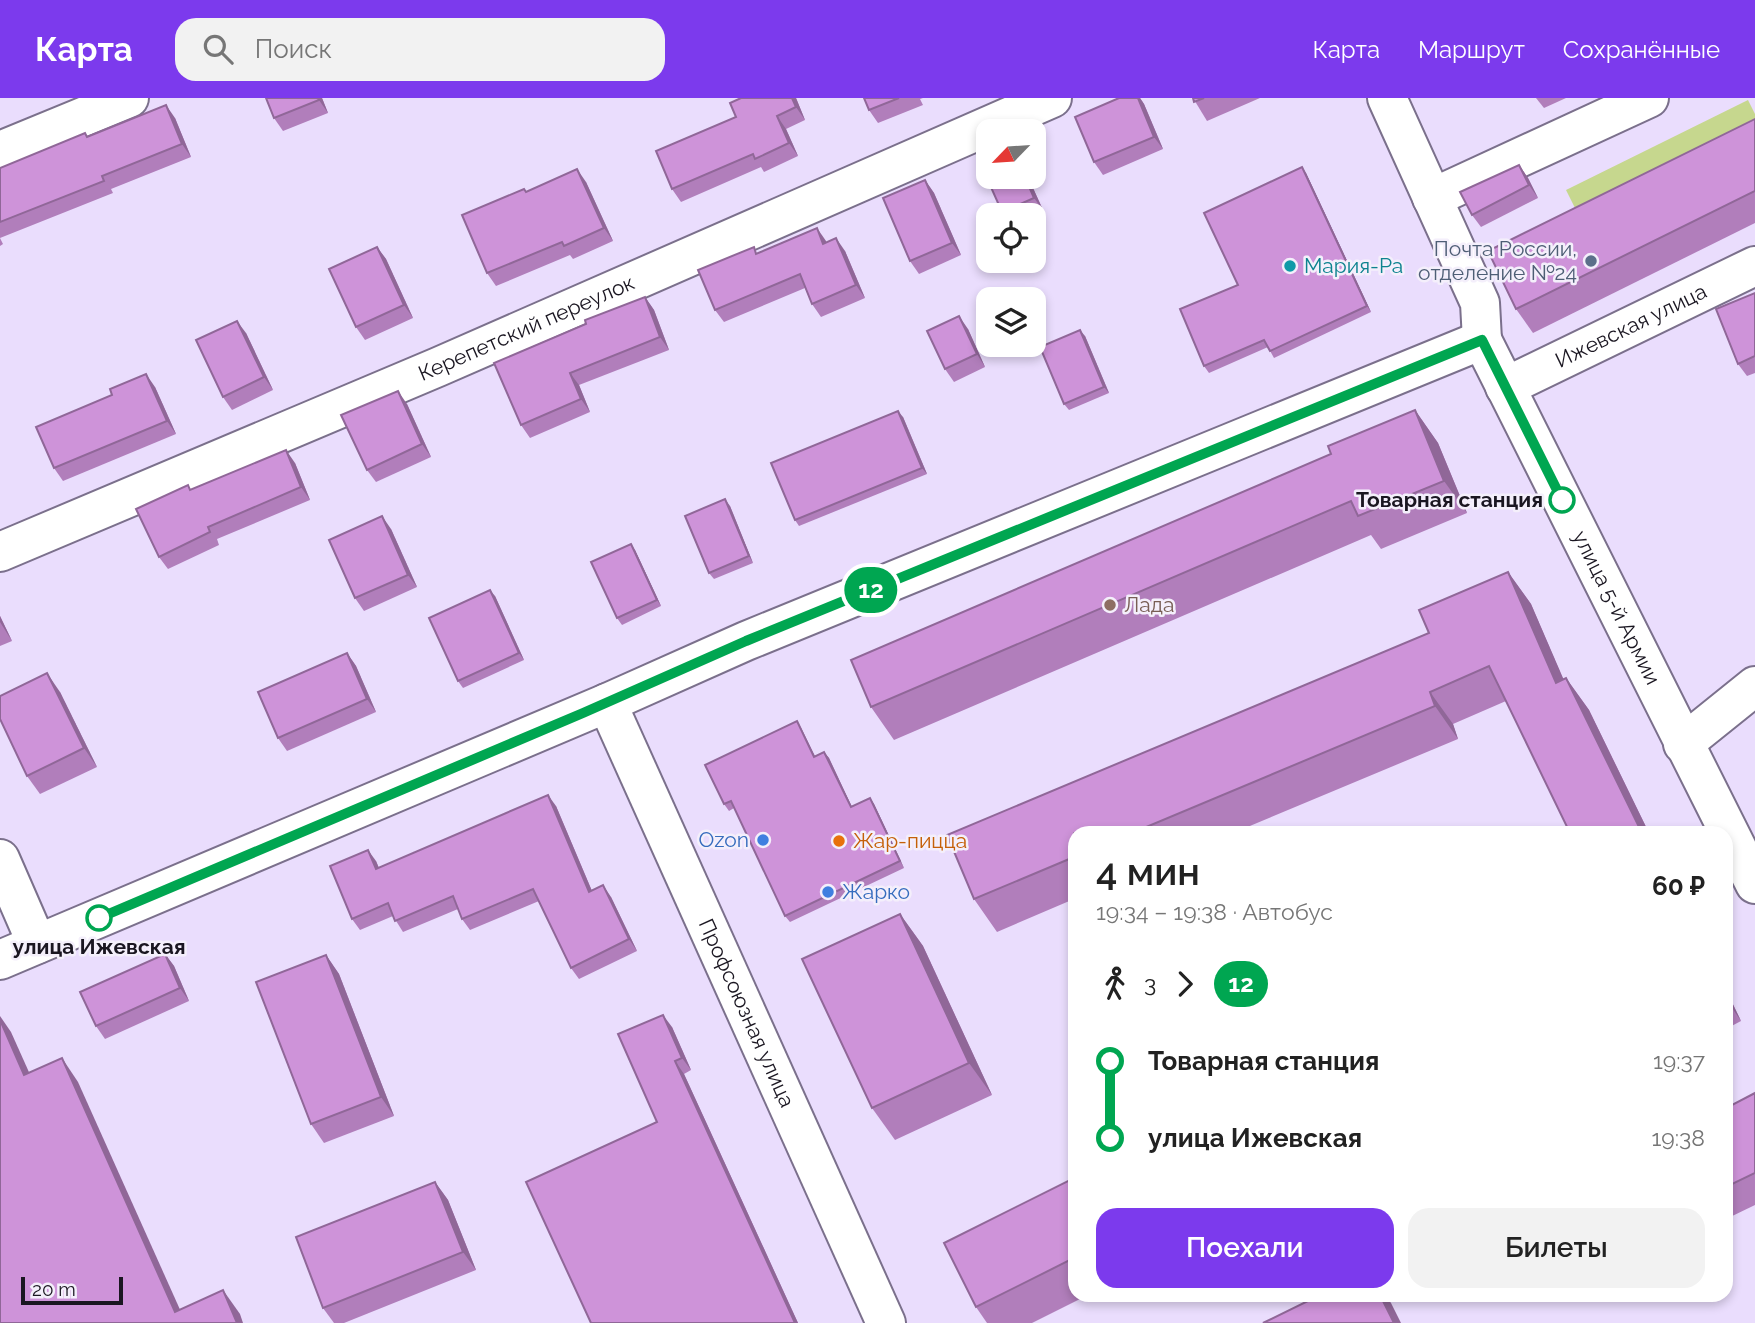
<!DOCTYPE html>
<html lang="ru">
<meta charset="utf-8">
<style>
body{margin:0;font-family:Raleway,sans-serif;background:#f2f2f2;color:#222;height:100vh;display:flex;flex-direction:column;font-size:26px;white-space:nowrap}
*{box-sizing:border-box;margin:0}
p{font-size:23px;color:#767676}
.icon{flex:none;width:38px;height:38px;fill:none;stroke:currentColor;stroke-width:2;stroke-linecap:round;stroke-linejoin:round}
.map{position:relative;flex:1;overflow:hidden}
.details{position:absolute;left:1068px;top:728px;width:665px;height:476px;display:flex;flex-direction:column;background:#fff;border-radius:21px;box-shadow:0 4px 10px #0003}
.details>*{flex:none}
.badge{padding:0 14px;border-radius:23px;font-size:24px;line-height:46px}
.needle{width:46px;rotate:245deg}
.tools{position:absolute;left:976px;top:21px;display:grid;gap:14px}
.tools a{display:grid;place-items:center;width:70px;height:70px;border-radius:14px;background:#fff;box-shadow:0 4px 10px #0003;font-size:35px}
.scale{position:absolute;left:21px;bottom:18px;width:102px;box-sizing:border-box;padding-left:7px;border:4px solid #1a1621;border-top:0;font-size:19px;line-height:24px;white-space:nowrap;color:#1a1621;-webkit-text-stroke:5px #f4effb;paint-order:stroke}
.map>.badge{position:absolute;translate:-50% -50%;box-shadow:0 0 0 4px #fff}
.legs{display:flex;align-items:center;gap:10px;height:77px;padding:0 28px;font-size:23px}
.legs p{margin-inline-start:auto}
.summary{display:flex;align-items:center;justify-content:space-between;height:119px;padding:0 28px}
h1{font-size:38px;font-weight:600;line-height:52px}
.cta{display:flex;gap:14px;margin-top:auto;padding:14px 28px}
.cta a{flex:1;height:80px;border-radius:21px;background:#7c3aed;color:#fff;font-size:28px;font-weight:600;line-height:80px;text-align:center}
.cta a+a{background:#f2f2f2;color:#222}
ul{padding:0 28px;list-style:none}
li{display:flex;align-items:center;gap:24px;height:77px;font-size:26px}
li i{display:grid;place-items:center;width:10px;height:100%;margin:0 9px;background:currentColor}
li i::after{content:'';width:18px;height:18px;margin:-9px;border:5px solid;border-radius:50%;background:#fff}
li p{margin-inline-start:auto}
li:first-child i{background:linear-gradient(#0000 50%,currentColor 0)}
li:last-child i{background:linear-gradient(currentColor 50%,#0000 0)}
header{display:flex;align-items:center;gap:42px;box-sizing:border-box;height:98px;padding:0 35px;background:#7c3aed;color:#fff}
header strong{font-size:33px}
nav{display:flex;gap:38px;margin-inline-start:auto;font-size:24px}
.search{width:490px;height:63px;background:#f2f2f2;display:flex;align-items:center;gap:18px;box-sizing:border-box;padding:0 24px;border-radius:21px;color:#767676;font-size:26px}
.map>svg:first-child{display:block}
</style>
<header>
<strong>Карта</strong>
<div class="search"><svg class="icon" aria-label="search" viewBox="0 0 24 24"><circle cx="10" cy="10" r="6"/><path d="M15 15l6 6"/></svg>Поиск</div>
<nav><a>Карта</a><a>Маршрут</a><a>Сохранённые</a></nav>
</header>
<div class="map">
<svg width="1755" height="1225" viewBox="0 0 1755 1225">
<rect width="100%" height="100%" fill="#eaddfd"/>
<path fill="#c6d78e" d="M1748,2L1755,16V53L1588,136L1566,92Z"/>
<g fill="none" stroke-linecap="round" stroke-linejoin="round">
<g stroke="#7b708c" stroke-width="42">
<g id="minor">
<path d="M1387,0L1480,205L1482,242"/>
<path d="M0,53L129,0"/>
<path d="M1432,100L1649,0"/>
<path id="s1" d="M1505,289L1755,168"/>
<path id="s2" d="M0,454L438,269L1052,0"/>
<path d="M1683,646L1755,588"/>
<path d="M0,761L37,846"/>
</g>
</g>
<g stroke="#7b708c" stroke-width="42">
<g id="major">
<path id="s3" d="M607,605L886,1225"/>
<path id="s4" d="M0,862L607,605L746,543L1482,242L1755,786"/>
</g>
</g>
<use href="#minor" stroke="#fff" stroke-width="38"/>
<use href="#major" stroke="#fff" stroke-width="38"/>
</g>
<g fill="#b17ebb">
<path d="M266,0H322L328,15L283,33L274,20Z"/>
<path d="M796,0L805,22L786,31L798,58L764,74L761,69L681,104L672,91Z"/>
<path d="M864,0H923L920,1L923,7L878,25L869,12Z"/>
<path d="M1119,0H1140L1144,6L1163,51L1103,77L1094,64Z"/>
<path d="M1193,0H1260L1207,23Z"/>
<path d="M1536,0H1566L1544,10Z"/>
<path d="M175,20L191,59L111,91L113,95L0,140L3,146L0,148V70L88,39Z"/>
<path d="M1755,21V125L1533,235L1516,211Z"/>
<path d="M1519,67L1528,80L1538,100L1481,129L1472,117Z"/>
<path d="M1306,75L1371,214L1274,260L1268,249L1209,275L1204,268L1238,187Z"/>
<path d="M989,79H1028L1043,112L1032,117H1004L1002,114Z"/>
<path d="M925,82L934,95L961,157L919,176L910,163Z"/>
<path d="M586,84L613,143L573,161L570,157L496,188L487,175L524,91L526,94Z"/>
<path d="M826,143V145L845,153L865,200L821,219L812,206L805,190L724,224L715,212L758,155Z"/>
<path d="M377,149L386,161L413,220L365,242L356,229Z"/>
<path d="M1755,195V275L1747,278L1738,266Z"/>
<path d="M645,199L654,212L669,252L579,287L590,314L530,340L521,327L586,226Z"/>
<path d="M968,231L985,269L954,284L945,271Z"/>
<path d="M246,235L273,292L232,312L223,299Z"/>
<path d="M1085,238L1109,295L1069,312L1064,306Z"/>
<path d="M155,289L176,336L63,383L54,370Z"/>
<path d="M407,306L431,359L376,384L367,372Z"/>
<path d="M1415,312L1438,345L1467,415L1381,451L1371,437L894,642L871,609L1331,356Z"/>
<path d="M903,319L927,376L799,428L795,422Z"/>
<path d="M295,365L310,402L217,441L219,447L168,471L159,459L188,387L191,392Z"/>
<path d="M730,408L753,465L714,481L709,475Z"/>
<path d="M391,431L417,489L364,513L355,500Z"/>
<path d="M635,452L661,508L622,527L617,520Z"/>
<path d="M1508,474L1531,506L1563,581L1566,580L1589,612L1649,735H1570L1506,603L1453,626L1458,641L1233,735H1074V801L997,834L974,801L947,737L1429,535L1419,512Z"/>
<path d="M495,498L524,562L463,590L458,583Z"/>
<path d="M0,518L12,543L0,548Z"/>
<path d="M347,555L356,568L376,614L287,653L278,640Z"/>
<path d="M60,594L97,669L40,696L27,678Z"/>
<path d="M797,623L801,630L815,658L824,654L829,660L852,709L870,700L874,706L904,770L790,824L785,818L734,710L729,713L724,706Z"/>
<path d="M556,708L592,793L611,799L637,853L579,881L571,870L539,803L470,832L462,821L458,811L403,834L393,818L360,832L352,821L376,763L379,770Z"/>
<path d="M900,816L923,848L992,997L895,1042L872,1010Z"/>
<path d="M165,856L174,868L189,903L105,941L96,928Z"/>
<path d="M326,857L339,876L394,1018L324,1045L311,1026Z"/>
<path d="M1726,892L1741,923L1726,931Z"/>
<path d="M672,929L691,972L684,976L798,1225H591L657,1024Z"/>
<path d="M1755,995V1107L1726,1121V1010Z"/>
<path d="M1074,1080V1197H1088L1032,1225H987L976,1209Z"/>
<path d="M435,1084L448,1102L476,1172L344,1225H334L323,1210Z"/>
<path d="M1561,1197H1571L1564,1201Z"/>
</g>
<g fill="#906798">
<path d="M318,0H322L328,15L319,2Z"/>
<path d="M792,0H796L805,22L796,9Z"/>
<path d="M1138,0H1140L1144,6L1163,51L1154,39Z"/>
<path d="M166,7L175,20L191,59L182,46Z"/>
<path d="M777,18L786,31L798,58L789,45Z"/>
<path d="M1519,67L1528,80L1538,100L1529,87Z"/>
<path d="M1302,69L1306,75L1371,214L1367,208Z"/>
<path d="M577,71L586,84L613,143L604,130Z"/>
<path d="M1025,79H1028L1043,112L1034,100Z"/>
<path d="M925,82L934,95L961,157L952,145Z"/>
<path d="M817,130L826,143L832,159L823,146Z"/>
<path d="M836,140L845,153L865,200L856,187Z"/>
<path d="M377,149L386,161L413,220L404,207Z"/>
<path d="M645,199L654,212L669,252L660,239Z"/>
<path d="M959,218L968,231L985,269L977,256Z"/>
<path d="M237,223L246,235L273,292L264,279Z"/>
<path d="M1080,232L1085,238L1109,295L1104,289Z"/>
<path d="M570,275L579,287L590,314L581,301Z"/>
<path d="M146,276L155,289L176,336L167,323Z"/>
<path d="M398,293L407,306L431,359L422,346Z"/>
<path d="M1415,312L1438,345L1467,415L1444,383Z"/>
<path d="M898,313L903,319L927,376L922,370Z"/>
<path d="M286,352L295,365L310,402L301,389Z"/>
<path d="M725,401L730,408L753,465L749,458Z"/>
<path d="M382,418L391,431L417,489L408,477Z"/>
<path d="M631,446L635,452L661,508L657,502Z"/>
<path d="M1508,474L1531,506L1579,617L1556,585Z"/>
<path d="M490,492L495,498L524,562L519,555Z"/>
<path d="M0,518L12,543L0,524Z"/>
<path d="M347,555L356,568L376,614L367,601Z"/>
<path d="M47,575L60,594L97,669L84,650Z"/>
<path d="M1566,580L1589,612L1649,735H1642Z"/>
<path d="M1430,594L1453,626L1458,641L1435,608Z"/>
<path d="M797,623L801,630L818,665L814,659Z"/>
<path d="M824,654L829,660L855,716L851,709Z"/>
<path d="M548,697L556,708L597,805L589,794Z"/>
<path d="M870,700L874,706L904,770L900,763Z"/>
<path d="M368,752L376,763L384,783L376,771Z"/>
<path d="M603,787L611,799L637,853L629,841Z"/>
<path d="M900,816L923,848L992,997L969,965Z"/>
<path d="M165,856L174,868L189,903L180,890Z"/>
<path d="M326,857L339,876L394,1018L381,999Z"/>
<path d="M1726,892L1741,923L1726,901Z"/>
<path d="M663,917L672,929L691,972L682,960Z"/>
<path d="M0,918L11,934L41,1001L24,977L0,922Z"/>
<path d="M62,960L78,984L186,1225L175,1214Z"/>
<path d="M675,963L684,976L798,1225H795Z"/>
<path d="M435,1084L448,1102L476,1172L463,1154Z"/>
<path d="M223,1192L240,1216L243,1225H237Z"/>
<path d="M1380,1197H1385L1391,1205L1401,1225H1394Z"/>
</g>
<g fill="#ce93d9" stroke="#906798" stroke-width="2">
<path d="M266,0H318L319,2L274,20Z"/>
<path d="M741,0H792L796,9L777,18L789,45L755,61L753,56L672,91L656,53L736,19L730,5Z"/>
<path d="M864,0H899L869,12Z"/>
<path d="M1119,0H1138L1154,39L1094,64L1075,19Z"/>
<path d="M1193,0H1204L1194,4Z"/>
<path d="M166,7L182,46L102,78L104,83L0,124V70L85,35L87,39Z"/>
<path d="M1755,21V93L1516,211L1488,153Z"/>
<path d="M989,55V79H1025L1034,100L1002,114L978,60Z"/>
<path d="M1519,67L1529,87L1472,117L1460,94Z"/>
<path d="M1302,69L1367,208L1270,253L1264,242L1204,268L1180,211L1238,187L1204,115Z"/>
<path d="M577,71L604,130L564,148L562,144L487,175L462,117L524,91L526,94Z"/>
<path d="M925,82L952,145L910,163L883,100Z"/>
<path d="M817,130L823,146L836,140L856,187L812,206L800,176L715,212L698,172L754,149L756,156Z"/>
<path d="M377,149L404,207L356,229L329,171Z"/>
<path d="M1755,195V258L1738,266L1716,211Z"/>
<path d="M645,199L660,239L570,275L581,301L521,327L494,265L586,226L585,222Z"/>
<path d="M959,218L977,256L945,271L927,233Z"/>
<path d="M237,223L264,279L223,299L196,242Z"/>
<path d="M1080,232L1104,289L1064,306L1040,249Z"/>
<path d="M146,276L167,323L54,370L36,329L112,297L110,291Z"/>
<path d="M398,293L422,346L367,372L341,317Z"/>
<path d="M1415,312L1444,383L1358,418L1351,403L871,609L851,562L1331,356L1328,348Z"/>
<path d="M898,313L922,370L795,422L771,365Z"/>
<path d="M286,352L301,389L208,429L210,434L159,459L136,411L188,387L190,392Z"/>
<path d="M725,401L749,458L709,475L685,418Z"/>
<path d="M382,418L408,477L355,500L329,442Z"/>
<path d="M631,446L657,502L617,520L591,464Z"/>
<path d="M1508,474L1556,585L1566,580L1642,735H1570L1489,568L1430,594L1435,608L1132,735H1074V759L974,801L947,737L1429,535L1419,512Z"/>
<path d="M490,492L519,555L458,583L429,520Z"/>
<path d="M347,555L367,601L278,640L258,594Z"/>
<path d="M47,575L84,650L27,678L0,621V598Z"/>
<path d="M797,623L814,659L824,654L851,709L870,700L900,763L785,818L731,703L724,706L705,667Z"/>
<path d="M548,697L589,794L603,787L629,841L571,870L533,791L462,821L453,798L395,823L388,805L352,821L330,768L368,752L376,771Z"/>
<path d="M900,816L969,965L872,1010L802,861Z"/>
<path d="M165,856L180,890L96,928L80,894Z"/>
<path d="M326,857L381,999L311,1026L256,884Z"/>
<path d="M663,917L682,960L675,963L795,1225H591L526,1084L657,1024L618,936Z"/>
<path d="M0,922L24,977L62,960L175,1214L223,1192L237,1225H0Z"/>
<path d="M1755,995V1075L1726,1089V1010Z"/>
<path d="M1074,1080V1160L976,1209L944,1145Z"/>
<path d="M435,1084L463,1154L323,1210L296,1139Z"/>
<path d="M1320,1197H1380L1394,1225H1263Z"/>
</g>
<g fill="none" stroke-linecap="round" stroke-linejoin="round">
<g stroke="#fff" stroke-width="16">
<path id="line-1" d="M99,820L583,615L746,543L1482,242L1562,402"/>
</g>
<use href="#line-1" stroke="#00a651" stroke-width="10"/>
</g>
<circle fill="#5c6f8a" stroke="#f4effb" stroke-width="2.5" cx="1591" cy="163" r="7"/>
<circle fill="#0f9aa8" stroke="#f4effb" stroke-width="2.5" cx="1290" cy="168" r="7"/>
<g fill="#fff" stroke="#00a651" stroke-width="3.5">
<circle cx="1562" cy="402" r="12"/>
<circle cx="99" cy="820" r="12"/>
</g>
<circle fill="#8d6e63" stroke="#f4effb" stroke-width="2.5" cx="1110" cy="507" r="7"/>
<g fill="#3f7fe0" stroke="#f4effb" stroke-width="2.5">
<circle cx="763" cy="742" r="7"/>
<circle cx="828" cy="794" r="7"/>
</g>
<circle fill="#e8710a" stroke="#f4effb" stroke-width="2.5" cx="839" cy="743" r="7"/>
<g text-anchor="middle" stroke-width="5" stroke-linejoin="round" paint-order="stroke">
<g font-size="21" fill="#4e5e75" stroke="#f4effb" text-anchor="end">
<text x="1577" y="158">Почта России,<tspan x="1577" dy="24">отделение №24</tspan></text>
</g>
<g font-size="21" fill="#0d838f" stroke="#f4effb" text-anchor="start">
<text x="1304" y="175">Мария-Ра</text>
</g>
<g font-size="21" fill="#1a1621" stroke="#f4effb">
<text dy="7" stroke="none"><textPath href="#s1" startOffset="140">Ижевская улица</textPath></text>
<text dy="7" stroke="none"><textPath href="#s2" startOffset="572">Керепетский переулок</textPath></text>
<text dy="7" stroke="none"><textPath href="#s4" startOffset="1906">улица 5-й Армии</textPath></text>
<text dy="7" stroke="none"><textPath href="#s3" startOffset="340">Профсоюзная улица</textPath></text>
</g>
<g font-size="21" font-weight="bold" fill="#1a1621" stroke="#f4effb" text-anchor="end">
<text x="1543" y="409">Товарная cтанция</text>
<text x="99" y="856" text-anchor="middle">улица Ижевская</text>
</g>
<g font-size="21" fill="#785e54" stroke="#f4effb" text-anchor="start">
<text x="1124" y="514">Лада</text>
</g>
<g font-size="21" fill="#366cbe" stroke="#f4effb" text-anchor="end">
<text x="749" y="749">Ozon</text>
<text x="842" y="801" text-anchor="start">Жарко</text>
</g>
<g font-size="21" fill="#c56008" stroke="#f4effb" text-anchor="start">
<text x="853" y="750">Жар-пицца</text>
</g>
</g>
</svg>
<div class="tools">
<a><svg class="needle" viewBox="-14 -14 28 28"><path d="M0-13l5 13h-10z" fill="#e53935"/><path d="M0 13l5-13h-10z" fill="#767676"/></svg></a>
<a><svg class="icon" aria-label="locate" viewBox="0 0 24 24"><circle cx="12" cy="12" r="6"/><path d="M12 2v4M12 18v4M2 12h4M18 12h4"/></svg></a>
<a><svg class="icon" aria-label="layers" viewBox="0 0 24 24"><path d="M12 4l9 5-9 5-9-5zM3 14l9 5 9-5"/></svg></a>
</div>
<div class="scale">20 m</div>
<b class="badge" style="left:871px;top:492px;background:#00a651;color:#fff">12</b>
<section class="details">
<div class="summary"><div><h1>4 мин</h1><p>19:34 – 19:38 · Автобус</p></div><b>60 ₽</b></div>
<div class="legs"><svg class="icon" aria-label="walk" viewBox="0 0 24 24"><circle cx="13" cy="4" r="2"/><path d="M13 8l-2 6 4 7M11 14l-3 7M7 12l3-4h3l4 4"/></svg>3<svg class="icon" aria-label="forward" viewBox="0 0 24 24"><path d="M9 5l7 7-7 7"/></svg><b class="badge" style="background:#00a651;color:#fff">12</b></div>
<ul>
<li><i style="color:#00a651"></i><b>Товарная cтанция</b><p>19:37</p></li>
<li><i style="color:#00a651"></i><b>улица Ижевская</b><p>19:38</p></li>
</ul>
<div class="cta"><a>Поехали</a><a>Билеты</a></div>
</section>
</div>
